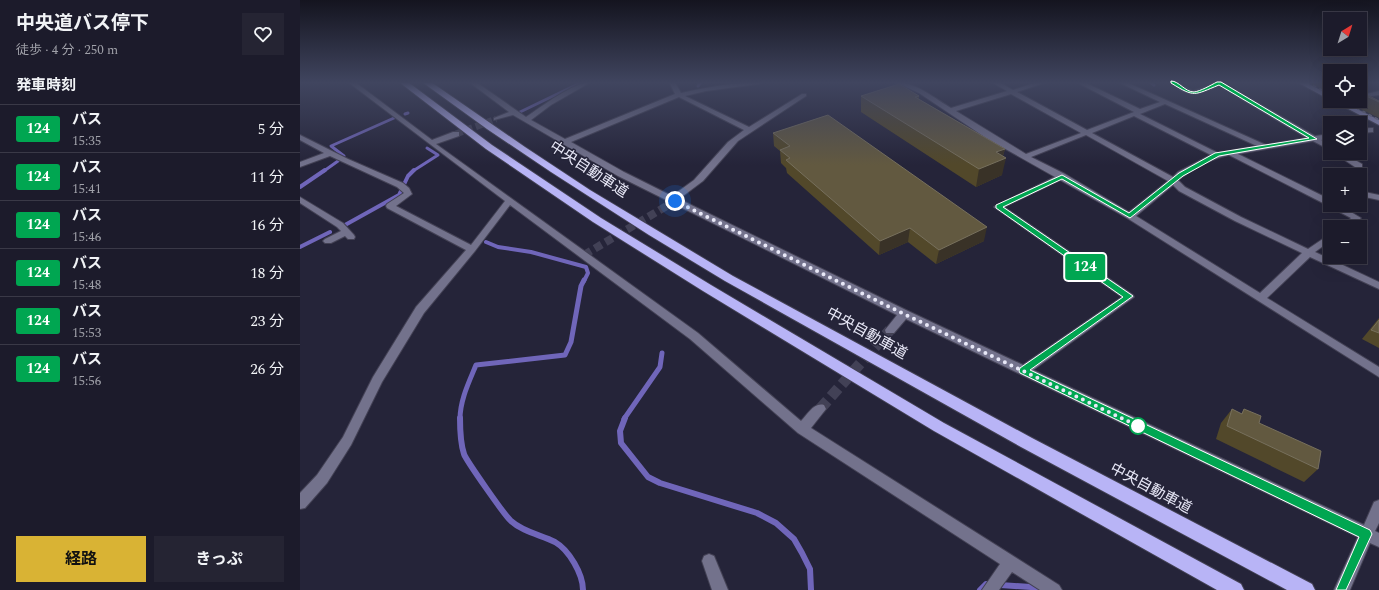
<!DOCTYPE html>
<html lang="ja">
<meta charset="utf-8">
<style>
body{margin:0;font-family:Spectral,"Noto Sans JP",serif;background:#252433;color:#f1f3f6;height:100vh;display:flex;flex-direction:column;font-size:15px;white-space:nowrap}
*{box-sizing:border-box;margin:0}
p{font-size:13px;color:#a0a1a9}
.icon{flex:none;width:22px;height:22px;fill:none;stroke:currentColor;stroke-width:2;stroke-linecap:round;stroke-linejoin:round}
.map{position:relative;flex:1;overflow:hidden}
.details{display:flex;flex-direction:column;background:#1c1b2b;width:300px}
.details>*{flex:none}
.badge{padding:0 8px;border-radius:3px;font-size:14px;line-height:26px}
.needle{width:26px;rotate:38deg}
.tools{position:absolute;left:1023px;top:12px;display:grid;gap:8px}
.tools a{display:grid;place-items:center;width:44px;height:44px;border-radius:0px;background:#1c1b2b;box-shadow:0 4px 16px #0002,0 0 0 1px #3a3947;font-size:20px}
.you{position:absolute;width:20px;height:20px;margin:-10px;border:3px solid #fff;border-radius:50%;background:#1a73e8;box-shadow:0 0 0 6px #1a73e833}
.map>.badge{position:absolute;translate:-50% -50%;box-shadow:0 0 0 2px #fff}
h2{padding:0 16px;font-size:15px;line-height:36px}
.round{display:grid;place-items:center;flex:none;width:42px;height:42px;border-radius:0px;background:#252433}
.head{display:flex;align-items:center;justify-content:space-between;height:68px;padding:0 16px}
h1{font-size:19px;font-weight:700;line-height:30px}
.primary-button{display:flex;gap:8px;margin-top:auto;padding:8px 16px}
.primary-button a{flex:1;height:46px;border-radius:0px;background:#d9b334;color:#111;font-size:16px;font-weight:700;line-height:46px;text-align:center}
.primary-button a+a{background:#252433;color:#f1f3f6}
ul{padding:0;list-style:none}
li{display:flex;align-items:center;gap:12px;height:48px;padding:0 16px;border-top:1px solid #3a3947}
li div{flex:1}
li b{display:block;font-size:15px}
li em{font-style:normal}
li .badge{min-width:44px;font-weight:700;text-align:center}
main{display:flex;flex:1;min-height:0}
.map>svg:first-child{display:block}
</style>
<main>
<section class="details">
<div class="head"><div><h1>中央道バス停下</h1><p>徒歩 · 4 分 · 250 m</p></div><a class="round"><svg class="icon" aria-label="heart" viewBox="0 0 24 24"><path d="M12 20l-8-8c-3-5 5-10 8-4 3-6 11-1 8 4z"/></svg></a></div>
<h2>発車時刻</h2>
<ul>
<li><span class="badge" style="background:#00a651;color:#fff">124</span><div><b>バス</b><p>15:35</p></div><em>5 分</em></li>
<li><span class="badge" style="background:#00a651;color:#fff">124</span><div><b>バス</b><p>15:41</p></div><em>11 分</em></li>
<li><span class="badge" style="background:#00a651;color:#fff">124</span><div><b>バス</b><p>15:46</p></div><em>16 分</em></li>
<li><span class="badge" style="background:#00a651;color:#fff">124</span><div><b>バス</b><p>15:48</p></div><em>18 分</em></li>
<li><span class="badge" style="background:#00a651;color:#fff">124</span><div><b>バス</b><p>15:53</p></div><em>23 分</em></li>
<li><span class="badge" style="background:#00a651;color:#fff">124</span><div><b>バス</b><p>15:56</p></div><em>26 分</em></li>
</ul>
<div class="primary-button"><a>経路</a><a>きっぷ</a></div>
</section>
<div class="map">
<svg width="1079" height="590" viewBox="0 0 1079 590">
<rect width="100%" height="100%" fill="#252439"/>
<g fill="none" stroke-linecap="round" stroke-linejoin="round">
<g stroke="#7066ba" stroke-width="3">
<path d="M850,82L854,85"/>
<path d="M398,86L401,82"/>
<path d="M220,112L282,82"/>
<path d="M105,114L108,113"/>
<path d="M44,156L31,146L94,118"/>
<path d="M24,171L38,161"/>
<path d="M113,171L138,155L127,148"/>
</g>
<g stroke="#7066ba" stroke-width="4">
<path d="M0,187L25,170"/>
<path d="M45,225L99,195L108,176L114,170"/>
<path d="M186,242L198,247L231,252L286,267L288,273L284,281"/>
<path d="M0,247L30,232"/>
</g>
<g stroke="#7066ba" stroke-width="5">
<path d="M160,419C160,400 169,382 176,365L265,355L271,342L281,286L284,280"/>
<path d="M324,419L360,367L362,353"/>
</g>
<g stroke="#7066ba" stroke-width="6">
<path d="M160,418C160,429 160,442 164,454C166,460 205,516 211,521C223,532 241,535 255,542C269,550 283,574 283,590"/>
<path d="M325,418L320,431L321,443L348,477L360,483L457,513L476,523L494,539L502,553L510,569L511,590"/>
<path d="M680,590L686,584L731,587L735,590"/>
</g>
<path stroke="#424156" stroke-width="7" stroke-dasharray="7 3.5" stroke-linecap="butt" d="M156,134L196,119"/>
<path stroke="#424156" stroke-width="8" stroke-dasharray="8 4.5" stroke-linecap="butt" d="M284,255L375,201"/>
<path stroke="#424156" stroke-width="11" stroke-dasharray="11 5.5" stroke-linecap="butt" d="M520,409L590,330"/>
<g stroke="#434154" stroke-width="2">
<g id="minor">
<path d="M48,82H55L132,140L153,132H159V136L136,144L398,333L501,421C508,414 514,402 524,405L526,409L511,428L759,585L762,590H740L712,572L699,590H682L700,564L498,433L390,339L210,205L175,251L124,313L82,382L51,445L27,483L5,508L0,509V493L17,475L43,437L73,377L116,307L166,250L87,208L86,206L87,204L104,193L97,187L30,156L0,167V162L24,153L0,140V135L48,159L103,183L109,188L112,194L96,206L171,245L205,201Z"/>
<path d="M169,82H176L226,117C241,107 274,82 291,82L251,105L231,120L265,139L375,94L369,82H375L381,93C408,87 435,82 462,82L459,84L406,91L385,96L449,127L502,94H506V96L438,141L403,181L379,199L608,311L723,365L822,297L694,207L755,177L686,138L619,93L595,82C616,82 634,98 651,108L707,91L691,82H699L713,90L737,82H747L717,92L787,130L834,112L776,82H784L840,109L860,102L818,82H826L966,145L1007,138L919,86C898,94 888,100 870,82H877L893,91L917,82H928L925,84L1015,136L1030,134V138L1021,140L1030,145V150L1013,141L938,154L1027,198H1030V203H1023L929,155C912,158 892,169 878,180L885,187L941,217L1008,249L1030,234V241L1015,252L1079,282V289L1010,257L967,298L1079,367V377L827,218L760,180L704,207L833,295L834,297L733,370L1064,525L1074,502L1079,500V523L1075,531L1079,533V547L1070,543L1050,590H1034L1058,537L606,319L594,333H586L585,330L597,315L318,176L213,115L194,120V118L209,112ZM711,94L781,133L726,154L656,111ZM379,97L444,130L428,142L394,180L372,196L324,172L271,142ZM865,104L957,146L918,153L840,114ZM834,116L911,155L878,172L873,177L792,133ZM786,135L868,181L829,212L765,174L731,157ZM873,185L879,191L935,221L1002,253L960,293L836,216Z"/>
<path d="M1079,91V95L1065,97L1062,95Z"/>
<path d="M1070,128H1073V132L1060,133V129Z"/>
<path d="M1034,153H1043L1062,164V177L1055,175V167Z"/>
<path d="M1060,191L1079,195V200L1060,196Z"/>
<path d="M0,197L43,223L54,235L55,237L54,239H48L45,236L31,243H25L23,241L25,239L41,231L37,227L0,203Z"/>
<path d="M1030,203V205H1039L1061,218L1051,227H1041L1051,218L1030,207L1029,205Z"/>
<path d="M409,554L414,556L428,590H412L402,561L404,556Z"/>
</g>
</g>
<g stroke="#434154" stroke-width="2">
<g id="major">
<path d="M997,82H1005L1030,95V100Z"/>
<path d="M1033,101H1041L1079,120V125Z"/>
</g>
</g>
<g stroke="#434154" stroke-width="2">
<g id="highway">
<path d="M99,82H108L192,145L301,218L411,285L644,423L941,584L944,590H917L634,431L403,291L293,222L186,149Z"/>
<path d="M122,82H131L225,147L290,190L433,276L732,438L1012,584L1015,590H987L721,447L425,281L349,235L251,172L187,129Z"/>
</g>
</g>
<use href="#minor" fill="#73728c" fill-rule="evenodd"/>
<use href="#major" fill="#9c9acc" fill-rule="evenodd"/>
<use href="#highway" fill="#b8b4f6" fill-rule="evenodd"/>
<g stroke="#838294" stroke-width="2" stroke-dasharray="3.5 3.5" stroke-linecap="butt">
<path d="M1007,82L1030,94"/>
<path d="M1044,101L1079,120"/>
</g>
</g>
<g fill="#52482a">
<path d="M1008,82H1030V93Z"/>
<path d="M1060,91L1079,101V118L1044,101H1060Z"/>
<path d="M561,96H619V99L705,149L703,156L702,175L676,187L561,112Z"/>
<path d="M473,133L684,241L636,264L608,242L579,255L487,173L486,168L481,163L480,151L474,146Z"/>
<path d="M1079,318V348L1062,339Z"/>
<path d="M932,409L941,414L944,409L959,423L1018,469L1004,482L916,439L921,423Z"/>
</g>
<g fill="#393227">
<path d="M705,149L702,159L706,158L702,175L676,187L679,169L696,152Z"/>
<path d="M687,227L684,241L636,264L639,250Z"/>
<path d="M610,228L608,242L579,255L580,241Z"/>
</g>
<g fill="#625940" stroke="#77705d">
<path d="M599,84L619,96L615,97L705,149L696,152L706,158L679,169L561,96Z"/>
<path d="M1060,91L1079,101V102L1060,93Z"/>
<path d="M528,115L687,227L639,250L610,228L580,241L486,160L490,158L480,150L490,146L473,133Z"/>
<path d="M1079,320V333L1071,330Z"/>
<path d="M932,409L942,414L944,409L961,416L959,423L1021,451L1018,469L927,426Z"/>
</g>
<linearGradient id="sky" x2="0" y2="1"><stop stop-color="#14141f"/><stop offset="0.5" stop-color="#40455f"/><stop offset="1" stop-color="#40455f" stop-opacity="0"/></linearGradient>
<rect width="1079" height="165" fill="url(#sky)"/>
<path fill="#00a651" stroke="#fff" d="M871,81C879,81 885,92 894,92C901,91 911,85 917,82H921L1017,139L919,156L883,176L830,218L762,179L703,207L833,296L730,370L1070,530L1072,534L1046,590H1036L1059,537L720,373L719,371L720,368L823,297L696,208V205L762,175L829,213L879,173L915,153L1009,138L919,85C894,95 895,98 871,83Z"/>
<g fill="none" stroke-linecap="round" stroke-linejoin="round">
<path stroke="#e8e8f7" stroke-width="4" stroke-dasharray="0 7.2" d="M375,201L604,314L838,426"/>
</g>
<circle fill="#fff" stroke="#00a651" stroke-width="2" cx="838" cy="426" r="8"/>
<g text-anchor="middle" stroke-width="3" stroke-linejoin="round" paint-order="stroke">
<g font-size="15" fill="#e8e8f7" stroke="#252439">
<text transform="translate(289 169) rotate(33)" y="5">中央自動車道</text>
<text transform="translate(567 333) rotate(29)" y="5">中央自動車道</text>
<text transform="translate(851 488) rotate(28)" y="5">中央自動車道</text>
</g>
</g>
</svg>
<div class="tools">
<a><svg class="needle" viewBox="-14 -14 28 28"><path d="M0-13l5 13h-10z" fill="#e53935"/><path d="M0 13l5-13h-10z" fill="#a0a1a9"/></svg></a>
<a><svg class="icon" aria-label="locate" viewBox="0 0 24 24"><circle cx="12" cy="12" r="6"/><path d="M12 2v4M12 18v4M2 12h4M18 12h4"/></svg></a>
<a><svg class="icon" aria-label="layers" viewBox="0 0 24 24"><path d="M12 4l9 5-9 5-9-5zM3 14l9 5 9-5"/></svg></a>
<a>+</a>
<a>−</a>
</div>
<div class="you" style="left:375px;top:201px"></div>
<b class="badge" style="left:785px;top:267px;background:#00a651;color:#fff">124</b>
</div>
</main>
